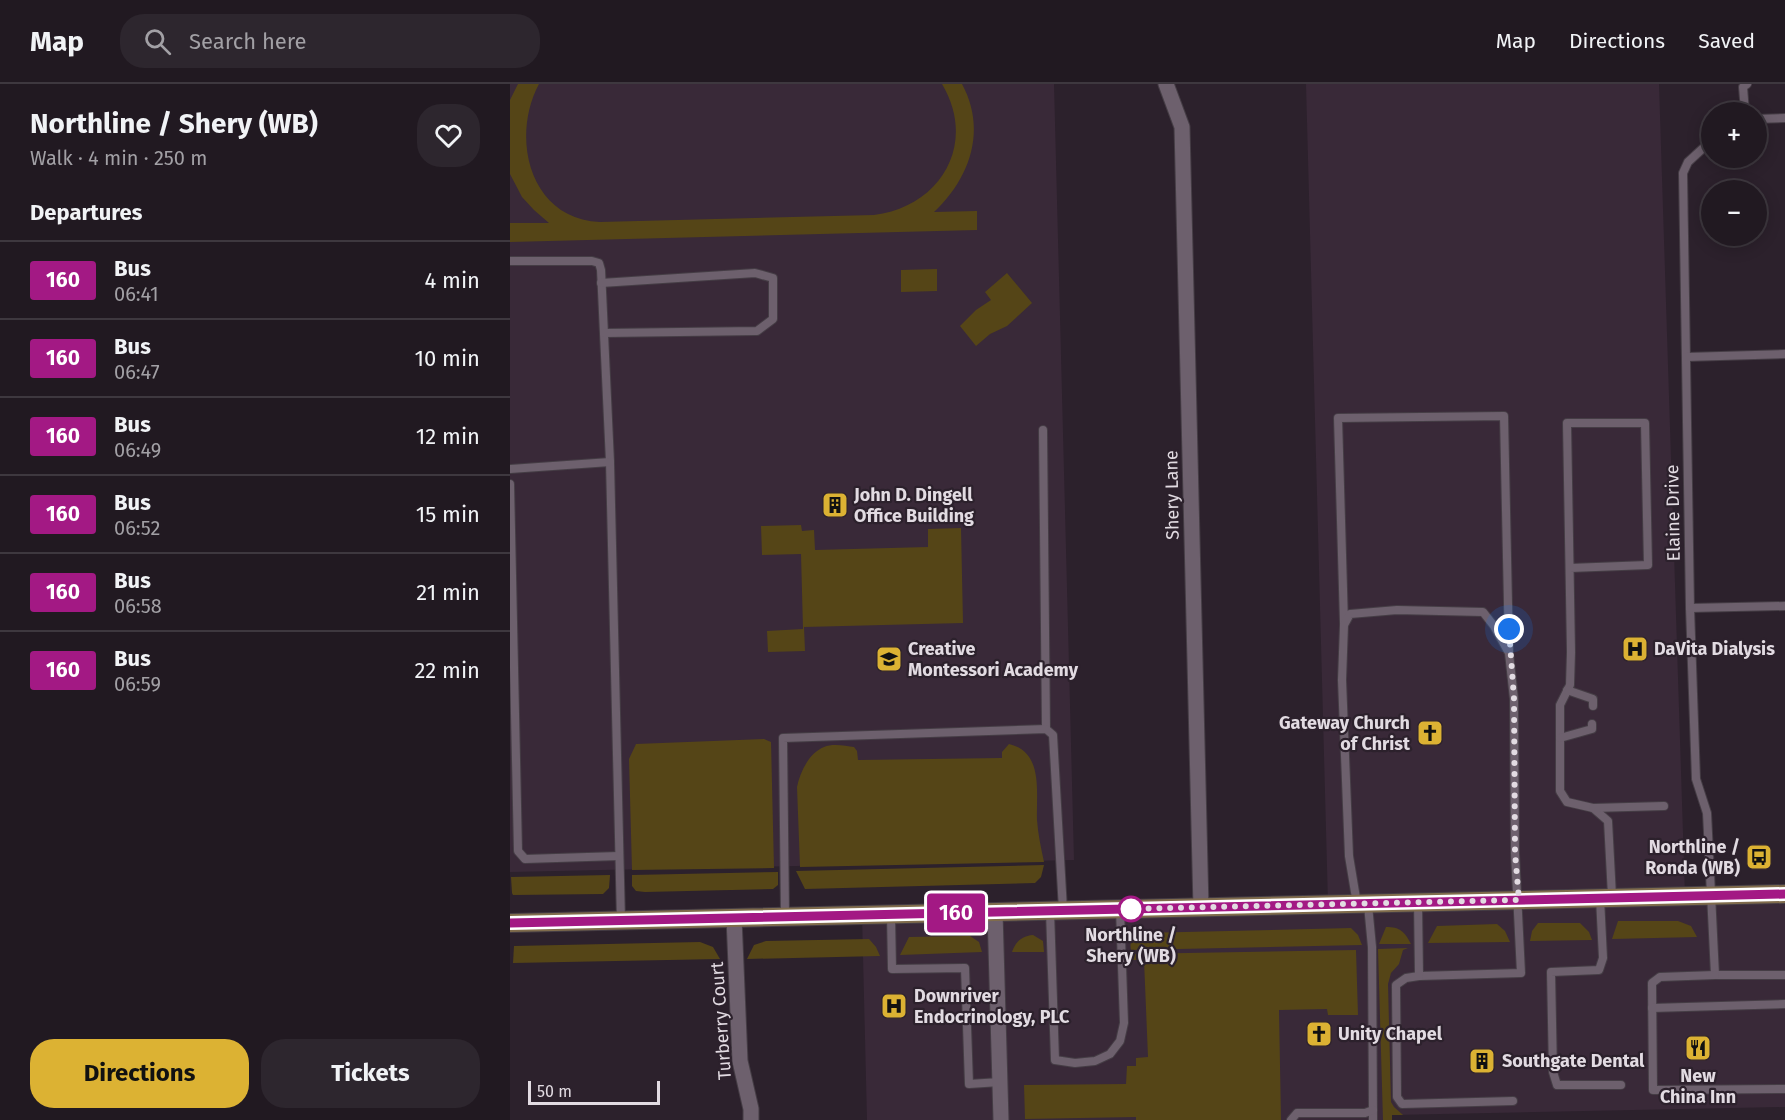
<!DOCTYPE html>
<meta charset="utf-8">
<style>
body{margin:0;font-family:"Fira Sans",sans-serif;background:#2d262e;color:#f1f3f6;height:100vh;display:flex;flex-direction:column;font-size:22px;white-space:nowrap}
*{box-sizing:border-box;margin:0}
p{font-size:20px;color:#a2a0a5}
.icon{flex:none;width:33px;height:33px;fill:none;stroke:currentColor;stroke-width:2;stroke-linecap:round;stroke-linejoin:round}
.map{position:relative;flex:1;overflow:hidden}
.panel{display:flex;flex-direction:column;background:#211921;width:510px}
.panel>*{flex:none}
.badge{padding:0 12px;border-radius:4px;font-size:21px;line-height:39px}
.buttons{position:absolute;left:1191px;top:18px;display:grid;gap:12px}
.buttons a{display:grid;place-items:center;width:66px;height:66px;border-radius:50%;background:#211921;box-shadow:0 3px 15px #0003,0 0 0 2px #3e383f;font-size:30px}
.scale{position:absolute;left:18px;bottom:15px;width:132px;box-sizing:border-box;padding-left:6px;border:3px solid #e2dbe2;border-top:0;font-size:16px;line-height:21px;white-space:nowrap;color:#e2dbe2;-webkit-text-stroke:4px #2c212c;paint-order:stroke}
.you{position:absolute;width:30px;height:30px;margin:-15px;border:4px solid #fff;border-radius:50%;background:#1a73e8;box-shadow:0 0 0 9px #1a73e833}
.map>.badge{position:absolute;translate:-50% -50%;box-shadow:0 0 0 3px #fff}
h2{padding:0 30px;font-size:22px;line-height:54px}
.round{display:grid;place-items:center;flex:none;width:63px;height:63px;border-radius:24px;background:#2d262e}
.headline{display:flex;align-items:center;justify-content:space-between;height:102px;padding:0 30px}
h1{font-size:28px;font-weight:700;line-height:45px}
.button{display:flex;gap:12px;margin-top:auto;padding:12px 30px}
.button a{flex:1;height:69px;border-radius:24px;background:#dcb233;color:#111;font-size:24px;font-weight:700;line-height:69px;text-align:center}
.button a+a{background:#2d262e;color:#f1f3f6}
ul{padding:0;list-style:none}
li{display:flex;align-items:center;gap:18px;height:78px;padding:0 30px;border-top:2px solid #3e383f}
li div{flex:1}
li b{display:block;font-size:22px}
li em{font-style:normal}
li .badge{min-width:66px;font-weight:700;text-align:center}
header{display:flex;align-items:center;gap:36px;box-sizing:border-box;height:84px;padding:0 30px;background:#211921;border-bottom:2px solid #3e383f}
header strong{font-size:28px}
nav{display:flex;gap:33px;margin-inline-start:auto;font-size:21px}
.search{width:420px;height:54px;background:#2d262e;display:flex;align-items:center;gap:15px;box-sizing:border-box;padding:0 21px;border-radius:24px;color:#a2a0a5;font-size:22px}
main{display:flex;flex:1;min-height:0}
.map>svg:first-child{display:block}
</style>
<header>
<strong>Map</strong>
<div class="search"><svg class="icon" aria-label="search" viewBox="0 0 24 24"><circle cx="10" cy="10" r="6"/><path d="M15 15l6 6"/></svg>Search here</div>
<nav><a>Map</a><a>Directions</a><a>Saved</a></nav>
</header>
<main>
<section class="panel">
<div class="headline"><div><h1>Northline / Shery (WB)</h1><p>Walk · 4 min · 250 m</p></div><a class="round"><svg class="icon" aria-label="heart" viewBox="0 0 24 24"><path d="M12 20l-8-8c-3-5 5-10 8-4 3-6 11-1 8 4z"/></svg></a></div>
<h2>Departures</h2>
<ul>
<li><span class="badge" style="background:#a31984;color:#fff">160</span><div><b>Bus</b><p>06:41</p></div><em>4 min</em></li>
<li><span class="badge" style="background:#a31984;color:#fff">160</span><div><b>Bus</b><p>06:47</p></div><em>10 min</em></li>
<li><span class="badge" style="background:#a31984;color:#fff">160</span><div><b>Bus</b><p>06:49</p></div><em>12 min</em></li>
<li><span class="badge" style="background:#a31984;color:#fff">160</span><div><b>Bus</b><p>06:52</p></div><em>15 min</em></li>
<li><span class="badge" style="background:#a31984;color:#fff">160</span><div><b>Bus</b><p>06:58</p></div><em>21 min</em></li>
<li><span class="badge" style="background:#a31984;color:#fff">160</span><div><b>Bus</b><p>06:59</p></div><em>22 min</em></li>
</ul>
<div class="button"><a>Directions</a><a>Tickets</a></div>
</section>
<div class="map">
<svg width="1275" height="1036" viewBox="0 0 1275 1036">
<rect width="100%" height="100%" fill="#2c212c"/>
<g fill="#392938">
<path d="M0,0H544L564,776L0,788Z"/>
<path d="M796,0H1149L1175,812L1275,810V1023L882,1031V1036H357L352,831L818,820Z"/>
</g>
<g fill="#554517">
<path d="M8,0H29C0,54 20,135 90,138L364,131C430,123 468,60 432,0H452C477,46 460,94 424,128L467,127V146L0,158V139H39L24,126L12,113L0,90V16Z"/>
<path d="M427,185V207L391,208V186Z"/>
<path d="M497,189L522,219L497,242L480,250L466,262L450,242L466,226L481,216L475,208Z"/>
<path d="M291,441L292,447L304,446L305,466L418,463V445L451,444L453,539L294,543L295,567L258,568L257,547L293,545L291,470L252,471L251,442Z"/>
<path d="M254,655L261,658L264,784L122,786L119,675L126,660Z"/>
<path d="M499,660C534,668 526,709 527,736C528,750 531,764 534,778L290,783L287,703C290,688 299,669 314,663C323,659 336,662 344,663L347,667L348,676L492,674V668Z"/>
<path d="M534,781L531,793L525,799L295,805L286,787Z"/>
<path d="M268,788V801L263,805L135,808L126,807L122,802V791Z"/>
<path d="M100,791L99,804L93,810L3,811L2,809L1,793Z"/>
<path d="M1108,837H1168L1181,842L1187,853L1102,855Z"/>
<path d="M1028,839H1070L1079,848L1082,856L1020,857L1022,847Z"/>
<path d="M987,840L995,847L1000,858L918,859L927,842Z"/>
<path d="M876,843C890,843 894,847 901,860H869Z"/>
<path d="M841,844L848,851L852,861L621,866C619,856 623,853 631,849Z"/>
<path d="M523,851L533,857L534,868H502C506,857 512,852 523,851Z"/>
<path d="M460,852L469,858L472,868L390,871L399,853Z"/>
<path d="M359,855L366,863L370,872L237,875L244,861L256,857Z"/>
<path d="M190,858L203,863L210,875L3,879L4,862Z"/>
<path d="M898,864L893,866L889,880L881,889L878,900L881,1018L884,1023L893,1031H882V1036H873L868,865Z"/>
<path d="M846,866L848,931H818L817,925L769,926L771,1036H626V1033L515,1035L514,1001L616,1000L617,982H626V974L638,973L634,876H623L620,870Z"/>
</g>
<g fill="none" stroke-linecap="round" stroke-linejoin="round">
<g stroke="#453d45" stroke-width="10">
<g id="service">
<path d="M1235,28L1233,3L1237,0"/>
<path d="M1246,35L1275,34"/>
<path d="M1202,56L1178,78L1173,89L1180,524L1186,695L1197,729L1205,891H1275"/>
<path d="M0,177H82L89,179L91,186L100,378L111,837"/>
<path d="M91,199L245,189L263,194V235L247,247L94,249"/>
<path d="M1176,273L1275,270"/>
<path d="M533,346L536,645"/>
<path d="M0,385L100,378"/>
<path d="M0,400L8,767L15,775L109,772"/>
<path d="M1060,484L1138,481L1135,339H1057L1061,568L1060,601L1050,621V707L1057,718L1083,724L1098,737L1102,812"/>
<path d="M1180,524L1275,522"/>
<path d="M834,539L828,334L994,332L999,567"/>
<path d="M1057,606L1083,615V622"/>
<path d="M1050,654L1082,645V640"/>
<path d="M1083,724L1154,722"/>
<path d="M1090,814L1093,874L1089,886L1041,888L1043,988L1047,1001H1111"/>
<path d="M847,820L839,772L832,596L834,541L840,530L887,526L973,528L984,542L999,569L1004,615L1005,769L1011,889L909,892L908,818"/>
<path d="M858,821L862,863L863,1036"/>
<path d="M540,827L545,976L565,979L585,977L600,970L610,957L614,939L610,825"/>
<path d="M275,831L273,654L536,645L543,651L553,826"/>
<path d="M381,832L382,885L455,884L459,1000L490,998"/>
<path d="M1205,891L1150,893L1142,899L1143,1006L1275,1005"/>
<path d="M909,892L896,894L886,901L887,1013L892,1020L1003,1017"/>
<path d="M1142,924L1275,920"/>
<path d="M781,1036L787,1029H855L863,1026"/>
</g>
</g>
<g stroke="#453d45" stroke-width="17">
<g id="minor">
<path d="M656,0L672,43L691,824"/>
<path d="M485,828L491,1036"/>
<path d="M224,834L230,977L241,1025V1036"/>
</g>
</g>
<g stroke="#453d45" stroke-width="20">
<path id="secondary" d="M0,839L1275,810"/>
</g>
<use href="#service" stroke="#6d606d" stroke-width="8"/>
<use href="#minor" stroke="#6d606d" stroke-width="15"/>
<use href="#secondary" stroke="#806c4c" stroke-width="18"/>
</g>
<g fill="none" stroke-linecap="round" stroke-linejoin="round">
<g stroke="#fff" stroke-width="14">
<path id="line" d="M0,839L1275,810"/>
</g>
<use href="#line" stroke="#a31984" stroke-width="9"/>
<path stroke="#e2dbe2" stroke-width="6" stroke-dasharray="0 10.8" d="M621,825H619L1009,816L1005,769L1004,615L999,545"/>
</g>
<defs>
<g id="building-square" transform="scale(1.35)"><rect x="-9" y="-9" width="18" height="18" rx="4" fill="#dcb233" stroke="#2c212c"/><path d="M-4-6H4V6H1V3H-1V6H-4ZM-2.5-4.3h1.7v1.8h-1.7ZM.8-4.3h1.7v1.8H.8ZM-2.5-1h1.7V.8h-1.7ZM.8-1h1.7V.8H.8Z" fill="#111"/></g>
<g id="hospital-square" transform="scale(1.35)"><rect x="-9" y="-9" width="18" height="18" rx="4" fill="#dcb233" stroke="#2c212c"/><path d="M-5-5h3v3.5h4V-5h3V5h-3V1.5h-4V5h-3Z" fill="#111"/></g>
<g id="school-square" transform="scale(1.35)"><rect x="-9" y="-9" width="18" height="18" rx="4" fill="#dcb233" stroke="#2c212c"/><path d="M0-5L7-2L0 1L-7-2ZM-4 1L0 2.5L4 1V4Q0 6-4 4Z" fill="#111"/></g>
<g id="church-square" transform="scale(1.35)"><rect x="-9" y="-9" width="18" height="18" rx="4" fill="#dcb233" stroke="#2c212c"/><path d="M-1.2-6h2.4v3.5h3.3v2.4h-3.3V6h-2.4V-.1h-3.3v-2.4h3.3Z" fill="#111"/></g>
<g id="bus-square" transform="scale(1.35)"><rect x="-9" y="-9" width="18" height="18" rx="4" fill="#dcb233" stroke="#2c212c"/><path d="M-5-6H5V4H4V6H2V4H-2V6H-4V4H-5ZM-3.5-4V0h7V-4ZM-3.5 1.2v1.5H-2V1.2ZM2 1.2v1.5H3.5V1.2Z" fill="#111"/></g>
<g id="restaurant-square" transform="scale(1.35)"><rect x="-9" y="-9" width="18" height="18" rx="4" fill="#dcb233" stroke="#2c212c"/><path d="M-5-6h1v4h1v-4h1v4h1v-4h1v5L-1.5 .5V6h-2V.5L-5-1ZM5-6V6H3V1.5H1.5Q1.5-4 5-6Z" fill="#111"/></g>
</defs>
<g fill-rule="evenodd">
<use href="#building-square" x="325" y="421"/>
<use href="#hospital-square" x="1125" y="565"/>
<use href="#school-square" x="379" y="575"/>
<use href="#church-square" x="920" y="649"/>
<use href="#bus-square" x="1249" y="773"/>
<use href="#hospital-square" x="384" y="922"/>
<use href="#church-square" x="809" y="950"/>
<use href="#restaurant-square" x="1188" y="964"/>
<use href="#building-square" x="972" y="977"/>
</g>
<circle fill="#fff" stroke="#a31984" stroke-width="3" cx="621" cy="825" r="12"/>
<g text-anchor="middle" stroke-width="4.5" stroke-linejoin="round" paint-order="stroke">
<g font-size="18" font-weight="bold" fill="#e2dbe2" stroke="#2c212c" text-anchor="start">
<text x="344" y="417">John D. Dingell<tspan x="344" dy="21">Office Building</tspan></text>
<text x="398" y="571">Creative<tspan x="398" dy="21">Montessori Academy</tspan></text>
<text x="1144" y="571">DaVita Dialysis</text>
<text x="900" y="645" text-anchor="end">Gateway Church<tspan x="900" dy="21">of Christ</tspan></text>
<text x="1230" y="769" text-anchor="end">Northline /<tspan x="1230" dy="21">Ronda (WB)</tspan></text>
<text x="404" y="918">Downriver<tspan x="404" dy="21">Endocrinology, PLC</tspan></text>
<text x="828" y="956">Unity Chapel</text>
<text x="992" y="983">Southgate Dental</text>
<text x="1188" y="998" text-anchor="middle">New<tspan x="1188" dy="21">China Inn</tspan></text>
</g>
<g font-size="18" fill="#e2dbe2" stroke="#2c212c">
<text transform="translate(662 411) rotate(-91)" y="6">Shery Lane</text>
<text transform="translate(1163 429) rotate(-91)" y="6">Elaine Drive</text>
<text transform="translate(211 937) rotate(-94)" y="6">Turberry Court</text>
</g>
<g font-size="18" font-weight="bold" fill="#e2dbe2" stroke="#2c212c">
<text x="621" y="857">Northline /<tspan x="621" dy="21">Shery (WB)</tspan></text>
</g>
</g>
</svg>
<div class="buttons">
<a>+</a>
<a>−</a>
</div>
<div class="scale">50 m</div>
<div class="you" style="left:999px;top:545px"></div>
<b class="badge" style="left:446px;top:829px;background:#a31984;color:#fff">160</b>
</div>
</main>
